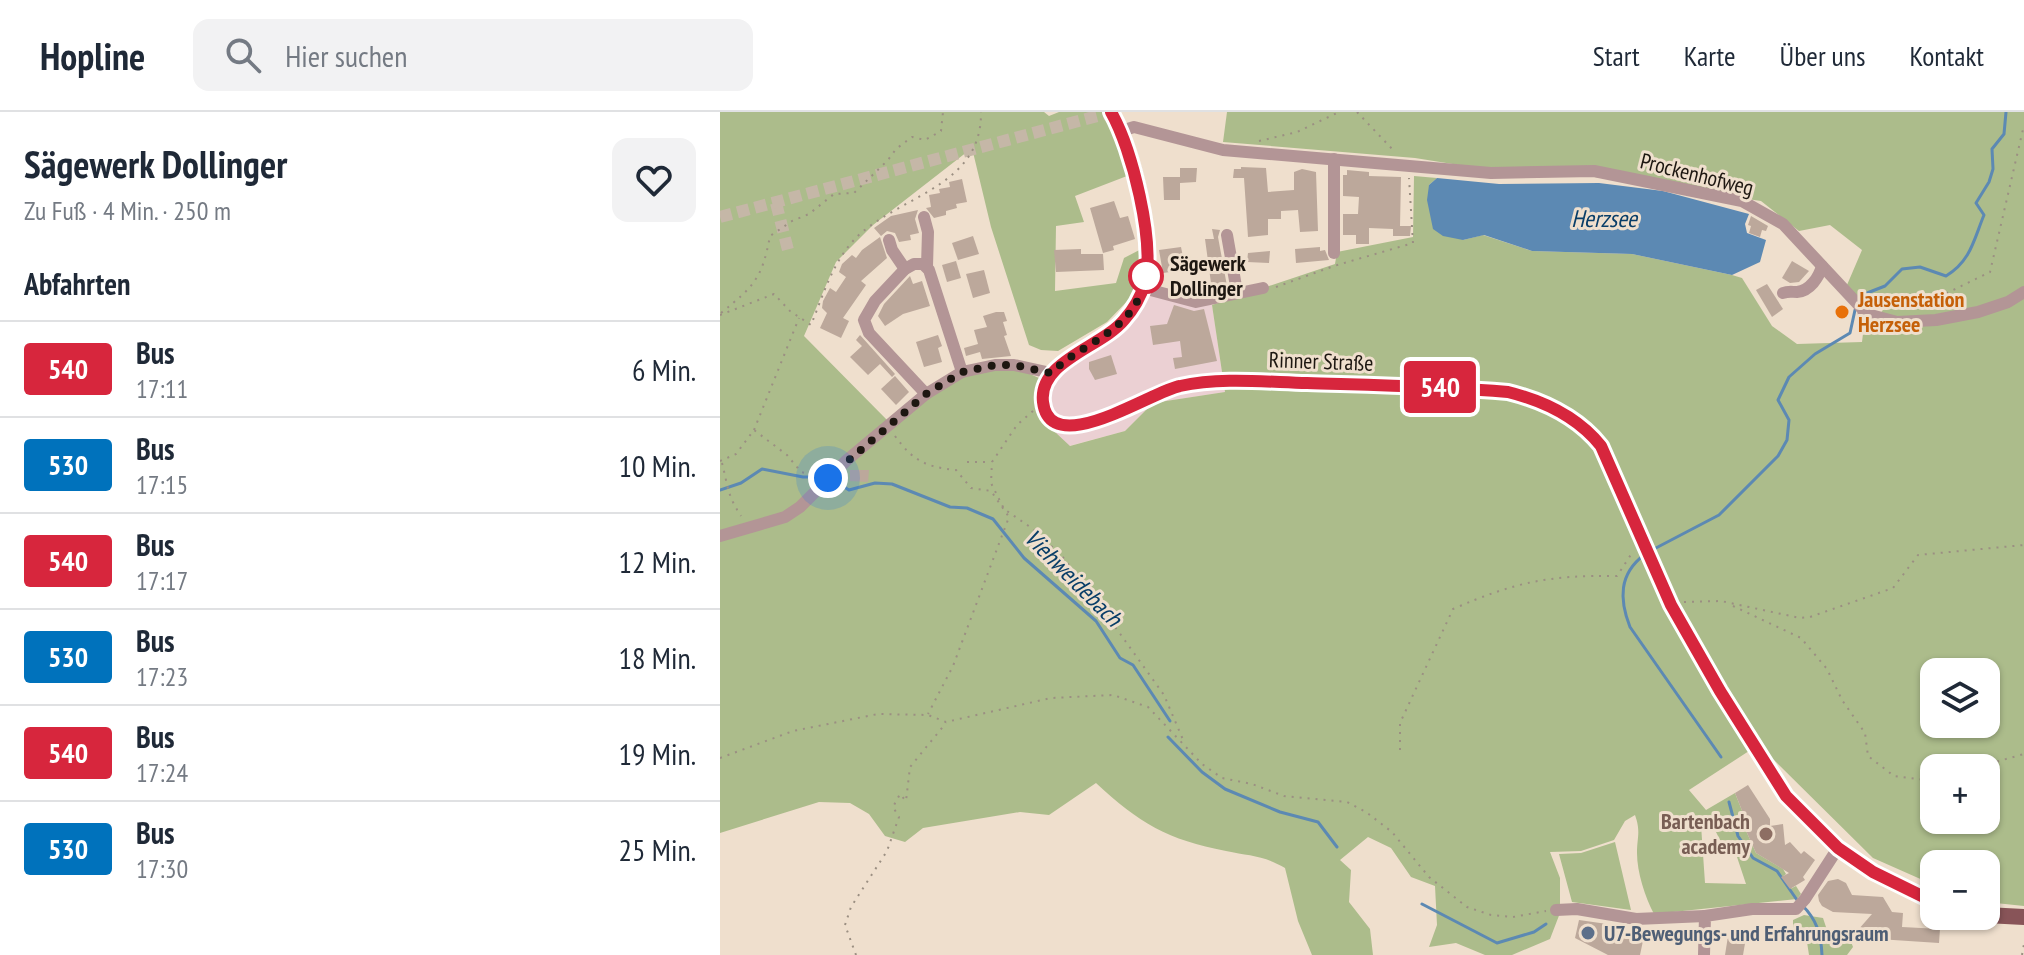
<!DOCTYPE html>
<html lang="de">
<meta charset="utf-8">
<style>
body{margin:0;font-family:"PT Sans Narrow",sans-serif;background:#f2f2f3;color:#1f2937;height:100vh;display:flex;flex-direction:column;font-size:30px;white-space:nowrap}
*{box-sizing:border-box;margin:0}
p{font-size:26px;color:#747a83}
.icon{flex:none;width:44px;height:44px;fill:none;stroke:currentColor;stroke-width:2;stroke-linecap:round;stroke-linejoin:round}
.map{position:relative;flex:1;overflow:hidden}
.sheet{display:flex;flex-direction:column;background:#fff;width:720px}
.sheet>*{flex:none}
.badge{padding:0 16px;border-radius:6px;font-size:28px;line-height:52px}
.tools{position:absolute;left:1200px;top:546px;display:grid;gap:16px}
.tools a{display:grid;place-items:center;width:80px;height:80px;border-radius:16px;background:#fff;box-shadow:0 2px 6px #0004;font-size:40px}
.you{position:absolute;width:40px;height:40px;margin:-20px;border:6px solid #fff;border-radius:50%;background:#1a73e8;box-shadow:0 0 0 12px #1a73e833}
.map>.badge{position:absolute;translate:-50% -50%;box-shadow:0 0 0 4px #fff}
h2{padding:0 24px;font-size:30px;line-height:72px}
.round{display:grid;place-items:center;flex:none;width:84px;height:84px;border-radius:16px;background:#f2f2f3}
.overview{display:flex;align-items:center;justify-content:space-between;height:136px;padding:0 24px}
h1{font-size:38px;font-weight:600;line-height:60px}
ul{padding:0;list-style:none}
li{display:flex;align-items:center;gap:24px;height:96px;padding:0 24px;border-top:2px solid #e0e1e3}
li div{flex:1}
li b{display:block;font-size:30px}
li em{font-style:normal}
li .badge{min-width:88px;font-weight:700;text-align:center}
header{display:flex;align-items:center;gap:48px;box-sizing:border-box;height:112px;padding:0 40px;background:#fff;border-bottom:2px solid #e0e1e3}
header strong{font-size:38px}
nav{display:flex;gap:44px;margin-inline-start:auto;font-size:28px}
.search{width:560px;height:72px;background:#f2f2f3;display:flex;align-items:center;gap:20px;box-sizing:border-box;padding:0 28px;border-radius:16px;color:#747a83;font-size:30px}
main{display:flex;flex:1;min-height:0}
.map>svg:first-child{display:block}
</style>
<header>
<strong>Hopline</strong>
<div class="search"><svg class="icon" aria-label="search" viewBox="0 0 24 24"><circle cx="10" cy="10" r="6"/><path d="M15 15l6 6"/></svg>Hier suchen</div>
<nav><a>Start</a><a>Karte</a><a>Über uns</a><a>Kontakt</a></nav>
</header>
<main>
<section class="sheet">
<div class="overview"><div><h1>Sägewerk Dollinger</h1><p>Zu Fuß · 4 Min. · 250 m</p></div><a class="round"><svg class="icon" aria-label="heart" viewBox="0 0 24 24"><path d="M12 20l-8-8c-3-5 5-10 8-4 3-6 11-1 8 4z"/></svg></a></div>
<h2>Abfahrten</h2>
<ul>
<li><span class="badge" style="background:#d7263d;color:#fff">540</span><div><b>Bus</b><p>17:11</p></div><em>6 Min.</em></li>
<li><span class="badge" style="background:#0072bc;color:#fff">530</span><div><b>Bus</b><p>17:15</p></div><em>10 Min.</em></li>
<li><span class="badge" style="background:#d7263d;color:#fff">540</span><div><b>Bus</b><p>17:17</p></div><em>12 Min.</em></li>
<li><span class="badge" style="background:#0072bc;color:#fff">530</span><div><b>Bus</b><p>17:23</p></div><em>18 Min.</em></li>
<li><span class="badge" style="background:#d7263d;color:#fff">540</span><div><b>Bus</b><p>17:24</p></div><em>19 Min.</em></li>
<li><span class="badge" style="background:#0072bc;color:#fff">530</span><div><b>Bus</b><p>17:30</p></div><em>25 Min.</em></li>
</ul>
</section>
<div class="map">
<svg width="1304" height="843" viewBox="0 0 1304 843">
<rect width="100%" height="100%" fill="#efdfcd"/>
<path fill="#ebd0d3" d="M428,181H472L492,193L505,280L433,291L405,319L349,334L320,306L319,266L386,227Z"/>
<g fill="#acbc8b" fill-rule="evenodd">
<path d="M0,0H324L329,4L339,0H382L396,24L407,64L355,84L364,110L336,114L335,179L396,171L404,146L431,132L416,180L387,210L338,239L321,238L309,233L271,115L252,36L153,113L116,150L84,224L167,308L102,363L103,367L242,260L296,256L319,266L320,306L350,334L405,319L433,291L505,280L492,193L615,152L617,140L693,125L694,64L717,66L709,73L743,128L763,123L812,139L912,142L1012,163L1022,166L1052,214L1077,232L1142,230L1145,205L1163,212L1304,185V794L1266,790V752H1214V773L1153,746L1054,648L1029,639L969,678L986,698L1015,681L1023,701L1019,703L1036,741L1063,757L1066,762L1062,765L1070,777L1076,774L1081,782L1077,787L934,802C925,785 917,760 917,741C917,725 921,720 915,703L905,709L894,728L861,739L830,740L840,766V801L830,827L792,843H765L736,831L709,835L717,813L715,774L691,765L671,736L648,725L620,748L631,758L629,790L650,817L653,843H592L578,809L565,756C543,743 529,744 506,739C448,728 419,711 376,671L329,703L300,700L203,716L185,730L165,724L149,702L130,691L99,690L0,721ZM1214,560H1266V612H1214ZM1214,656H1266V708H1214ZM978,703L992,712L1000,728L1016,742L1026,772L985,771L981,713Z"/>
<path d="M507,0H1304V177L1286,188L1191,209L1160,202L1168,191L1146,195L1127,173L1142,138L1110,113L1079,119L1041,89L868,64L764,57L695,46L503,30Z"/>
<path d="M895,730L911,798L852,790L839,742L861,741Z"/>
<path d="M1084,803L1103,806L1107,818L1130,827L1133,835L1127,843H1089L1087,830L1073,817V808Z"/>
</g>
<path fill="#5c89b3" d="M717,66L779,72L879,71L943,79L1029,102L1025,112L1027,121L1046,128L1040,150L1012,163L912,142L812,139L764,123L743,128L723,124L713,117L707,88L709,73Z"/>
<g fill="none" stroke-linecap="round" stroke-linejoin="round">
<g stroke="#5c89b3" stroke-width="3">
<path d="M1142,183L1165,174L1182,157L1200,155L1226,164C1251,149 1254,127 1264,103L1256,91L1269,70L1273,57L1272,37L1284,22L1286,0"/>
<path d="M113,368L129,378L155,371L172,372L230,395L247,396L273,407L304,446L376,509L400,546L413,553L450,609"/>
<path d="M0,378L21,371L42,357L83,365H103"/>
<path d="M934,437L999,403L1058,344L1067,328L1069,308L1058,288L1069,265L1095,242L1130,221L1135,198"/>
<path d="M924,443C899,462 899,487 910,515L1001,645"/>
<path d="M448,625L482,660L505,677L560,700L598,710L617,735"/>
<path d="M1009,690L1018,724L1033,746L1057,759L1077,788"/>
<path d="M702,792L777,831L814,820L826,812"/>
<path d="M1082,793C1097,808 1101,822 1102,843"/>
</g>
</g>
<g fill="#bca89b">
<path d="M521,55L546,56L548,80L574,78V60L582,57L596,60L598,119L580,120L578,98L561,99V107H548V123L528,125L524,66H513L514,57H521Z"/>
<path d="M460,56H477L476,70L460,71V88H444L443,65H460Z"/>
<path d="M627,58L649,60V64L681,65L680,114H691L690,124H673V117L649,116V132H636V123H623V102H638L639,85L623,84V63H627Z"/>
<path d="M242,67L247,90L236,92L237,96L226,99V103L214,106L206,96L211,95L209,83L220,81L219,77L230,75L229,70Z"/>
<path d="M394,89L400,106L408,104L415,127L393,134L394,138L383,141L370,96Z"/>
<path d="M198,98L195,107L199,121L190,123L191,128L179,130L175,121L167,119L161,124L154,116L171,104Z"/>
<path d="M1031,104L1048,114L1046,119L1042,118L1040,125L1029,121L1031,114L1028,113Z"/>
<path d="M492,117L500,118L498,125L507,174L481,180L480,173L491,171L485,127H494Z"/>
<path d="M253,124L259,142L238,148L232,131Z"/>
<path d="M160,125L167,146L141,169L146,173L123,206L129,209L121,226L100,216L107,201L102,196L103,189L110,176L116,180L126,165L119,160L122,152L132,143L136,146L142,138Z"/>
<path d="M461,135L463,145H469L471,157L443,161L439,138Z"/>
<path d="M600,135V139L605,138L609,148L576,151L575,137Z"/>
<path d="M361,137V142H383L384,158L336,160L334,138Z"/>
<path d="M550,139L549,151L527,150L528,141Z"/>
<path d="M236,149L241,166L227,170L222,153Z"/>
<path d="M1072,149L1089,159L1079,170L1070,171L1062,166Z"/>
<path d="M264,158L270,181L253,186L246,162Z"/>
<path d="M190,164L193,172L202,169L210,194L183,202L165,214L158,204L164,192Z"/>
<path d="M1047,172L1063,197L1052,205L1036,178Z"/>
<path d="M454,193L474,199L484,197L497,249L455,257L453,246L462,245L460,229L433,233L430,214L447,212Z"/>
<path d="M276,200H284L287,209L283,210L287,223L284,224L291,244L262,247L260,240L246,244L244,236L258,232L254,218L267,215L263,204Z"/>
<path d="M140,223L175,262L172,265L160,252L148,263L130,245L142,234L136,228Z"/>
<path d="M218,223L222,234L218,236L222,250L204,255L196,230Z"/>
<path d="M391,243L397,262L375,268L369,257V250Z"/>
<path d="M175,264L189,280L176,293L161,277Z"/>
<path d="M130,358H149L148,370L130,369Z"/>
<path d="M1028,673L1050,707V714L1063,712L1065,733L1070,730L1081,742L1084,739L1095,748L1083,765L1085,768L1070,777L1061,765L1069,761L1036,741L1019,703L1023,701L1015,681Z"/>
<path d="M1118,767L1126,771L1132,783L1163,785L1172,800L1183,801L1182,815L1220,817L1219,831L1143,826L1138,818L1152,802L1113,800L1102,794L1099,789L1098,783L1108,769Z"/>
<path d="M859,808L894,813L900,818L924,824L920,843H888L855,826Z"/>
<path d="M1009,818L1027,820L1023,843H1005Z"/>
</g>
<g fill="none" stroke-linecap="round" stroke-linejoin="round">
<g stroke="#c5b7a7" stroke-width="12" stroke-dasharray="12 6" stroke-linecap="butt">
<path d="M56,91L68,138"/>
<path d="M0,105L392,0"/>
</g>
<g stroke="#9b8f82" stroke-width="2" stroke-dasharray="2 6" stroke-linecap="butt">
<path d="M637,0L675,40"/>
<path d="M539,29L577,20L619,0"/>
<path d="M556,175L614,154L693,131L689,66"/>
<path d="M1172,195L1225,182L1270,160L1304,13"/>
<path d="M1,201C34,174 42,167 50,124L72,109L89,102L114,82L134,81L168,48L176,37L192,25L205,28L221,19L223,0"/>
<path d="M0,203L54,182L70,199L91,213C104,181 114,145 141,121C187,82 262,72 261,0"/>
<path d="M313,299L297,313L272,350L271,371L284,397L313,417L342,444L401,523L444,583L464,630"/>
<path d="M34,318L79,206"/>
<path d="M175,324C193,349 206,355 236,358L251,376L271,379L289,405L233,554L208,602"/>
<path d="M0,349L16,342L34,318L67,343L81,360L95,363"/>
<path d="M247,350H271"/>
<path d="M2,351C8,374 7,383 21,404"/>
<path d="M964,490L1001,489L1080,506L1090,505L1173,476L1198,443L1304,433"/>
<path d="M1013,494L1081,526L1107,557L1122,588L1145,621L1148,644L1174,664L1214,669"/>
<path d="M680,638V611L733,497C795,470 829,463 897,464L912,441"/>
<path d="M0,646L73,619L158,602L208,603L226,610L331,586L393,583L428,595L482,652L502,666L532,672L564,684L627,690L646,700L672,720L709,765L747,795L771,803L793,805L826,799"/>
<path d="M1254,656L1304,642"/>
<path d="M136,843L125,813L131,795L167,739L179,705L173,695L180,682L186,689L190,655L226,611"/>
<path d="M1302,843L1304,832"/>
</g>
<g stroke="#b39596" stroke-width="12">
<path d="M401,19L414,15L503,38L771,61L874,59L1022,89L1063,112L1147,202L1177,210L1216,208L1258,200L1288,190L1304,180"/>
<path d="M204,105L208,120L207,154"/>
<path d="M507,123L517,180"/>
<path d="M169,128L172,138L185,157"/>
<path d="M614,141V47"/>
<path d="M423,176L476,190L543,176"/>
<path d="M1063,181C1068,179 1072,180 1077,180C1090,179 1099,165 1102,154"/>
<path d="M1142,216L1144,198"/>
<path d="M206,282L149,221L144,208L155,189L185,157L194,152H203L209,158L242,260"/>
<path d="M0,424L65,405L80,395L127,348L206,282L242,260L275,253H294L331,261"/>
<path d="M836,798L857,797L916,807L985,804"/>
<path d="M984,843L985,804L1032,797H1076L1085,787L1118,736"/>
</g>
<g stroke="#885458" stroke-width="16">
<path d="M391,0C413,38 433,122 426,165C423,180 414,196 404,208C382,235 318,250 323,290C330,349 432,279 460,274C503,265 550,270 594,271C658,273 723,275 788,280C824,289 858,304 881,334L951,493L1000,579L1066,684L1118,736L1153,760L1214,790"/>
<path d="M1266,803L1304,805"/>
</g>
</g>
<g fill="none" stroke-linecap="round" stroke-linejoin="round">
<g stroke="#fff" stroke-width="18">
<path id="line" d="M391,0C412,37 435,129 425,171C421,184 413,198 404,208C382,235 318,249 323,290C330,349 432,279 460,274C501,265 546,270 587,271C654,273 721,274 788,280C824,289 857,304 881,334L951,493L1000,579L1066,684L1118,736L1153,760L1214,790"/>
</g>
<use href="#line" stroke="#d7263d" stroke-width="12"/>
<path stroke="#1d1711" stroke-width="8" stroke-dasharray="0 14.4" d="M108,366L206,282L242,260L275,253H294L331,261C366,227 415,221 426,164"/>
</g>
<circle fill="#fff" stroke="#d7263d" stroke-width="4" cx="426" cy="164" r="16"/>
<circle fill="#e8710a" stroke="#efdfcd" stroke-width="3" cx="1122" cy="200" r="8"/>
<circle fill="#8d6e63" stroke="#efdfcd" stroke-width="3" cx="1046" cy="722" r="8"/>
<circle fill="#5c6f8a" stroke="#efdfcd" stroke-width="3" cx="868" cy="821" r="8"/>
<g text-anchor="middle" stroke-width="6" stroke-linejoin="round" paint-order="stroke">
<g font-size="22" fill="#1d1711" stroke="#efdfcd">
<text transform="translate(977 62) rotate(14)" y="8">Prockenhofweg</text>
<text transform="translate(601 249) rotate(2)" y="8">Rinner Straße</text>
</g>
<g font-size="22" font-weight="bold" fill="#1d1711" stroke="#efdfcd" text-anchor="start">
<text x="450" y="159">Sägewerk<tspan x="450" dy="25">Dollinger</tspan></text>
</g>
<g font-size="22" font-weight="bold" fill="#c56008" stroke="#efdfcd" text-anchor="start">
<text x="1138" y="195">Jausenstation<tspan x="1138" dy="25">Herzsee</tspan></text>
</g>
<g font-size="22" font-weight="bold" fill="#785e54" stroke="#efdfcd" text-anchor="end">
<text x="1030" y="717">Bartenbach<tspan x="1030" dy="25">academy</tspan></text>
</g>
<g font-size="22" font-weight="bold" fill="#4e5e75" stroke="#efdfcd" text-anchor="start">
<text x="884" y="829">U7-Bewegungs- und Erfahrungsraum</text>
</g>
<g font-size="24" font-style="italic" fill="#093e68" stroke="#efdfcd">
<text x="884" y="115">Herzsee</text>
<text transform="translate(353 466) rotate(45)" y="8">Viehweidebach</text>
</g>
</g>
</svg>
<div class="tools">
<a><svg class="icon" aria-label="layers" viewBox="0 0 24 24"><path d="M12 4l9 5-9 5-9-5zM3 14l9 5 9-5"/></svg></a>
<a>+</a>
<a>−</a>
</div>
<div class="you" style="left:108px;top:366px"></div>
<b class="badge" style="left:720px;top:275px;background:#d7263d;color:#fff">540</b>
</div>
</main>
